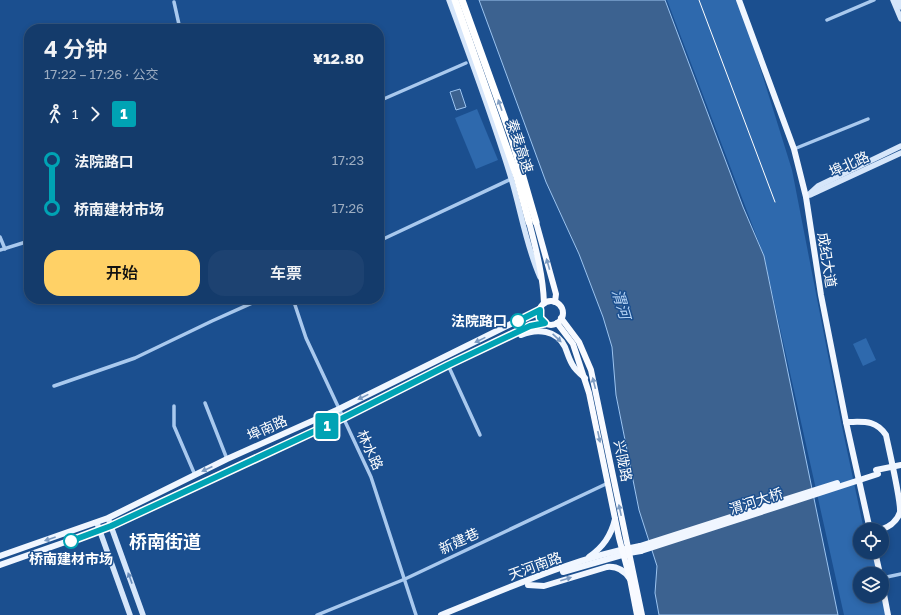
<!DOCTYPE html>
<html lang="zh">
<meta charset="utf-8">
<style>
body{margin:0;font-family:"Golos Text","Noto Sans SC",sans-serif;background:#1d4271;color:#f1f3f6;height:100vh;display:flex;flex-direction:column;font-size:15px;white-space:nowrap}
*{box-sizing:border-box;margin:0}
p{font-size:13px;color:#9dadc1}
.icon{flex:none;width:22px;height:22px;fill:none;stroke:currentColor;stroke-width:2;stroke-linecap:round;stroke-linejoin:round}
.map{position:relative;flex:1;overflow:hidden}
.drawer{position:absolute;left:24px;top:24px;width:360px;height:280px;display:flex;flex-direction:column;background:#143b6b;border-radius:16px;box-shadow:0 2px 6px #0003,0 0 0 1px #33557e}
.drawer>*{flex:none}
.badge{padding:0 8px;border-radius:3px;font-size:14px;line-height:26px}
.buttons{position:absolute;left:853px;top:523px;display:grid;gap:8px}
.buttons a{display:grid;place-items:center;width:36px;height:36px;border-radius:50%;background:#143b6b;box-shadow:0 2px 6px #0003,0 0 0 1px #33557e;font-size:20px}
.map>.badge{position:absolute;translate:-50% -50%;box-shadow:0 0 0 2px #fff}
.legs{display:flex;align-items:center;gap:6px;height:44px;padding:0 20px;font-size:13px}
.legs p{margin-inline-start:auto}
.head{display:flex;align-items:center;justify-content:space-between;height:68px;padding:0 20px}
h1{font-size:22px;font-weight:600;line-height:30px}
.primary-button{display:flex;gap:8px;margin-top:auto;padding:8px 20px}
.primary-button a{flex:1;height:46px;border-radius:16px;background:#ffd166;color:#111;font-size:16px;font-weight:600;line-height:46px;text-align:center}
.primary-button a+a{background:#1d4271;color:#f1f3f6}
ul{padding:0 20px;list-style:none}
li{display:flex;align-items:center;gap:14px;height:48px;font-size:15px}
li i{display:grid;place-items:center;width:6px;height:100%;margin:0 5px;background:currentColor}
li i::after{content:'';width:10px;height:10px;margin:-5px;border:3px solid;border-radius:50%;background:#143b6b}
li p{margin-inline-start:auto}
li:first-child i{background:linear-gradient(#0000 50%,currentColor 0)}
li:last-child i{background:linear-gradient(currentColor 50%,#0000 0)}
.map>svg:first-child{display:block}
</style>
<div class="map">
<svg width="901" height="615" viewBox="0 0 901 615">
<rect width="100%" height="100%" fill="#1b4f8f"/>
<g fill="#2e69ad">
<path d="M667,0H739L792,170L841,422L864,530H860V552H871L879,574H860V596H882L889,615H844L764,256Z"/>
<path d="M477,109L498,160L476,169L455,118Z"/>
<path d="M866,338L876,360L863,366L853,344Z"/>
</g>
<g fill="#3c6290" stroke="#9cc4f0">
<path d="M479,0H665L743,207L764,256L838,615H659L655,593L657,566L639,510L616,395L612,347L603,317L579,254L546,182Z"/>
<path d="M460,89L466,107L456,110L450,92Z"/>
</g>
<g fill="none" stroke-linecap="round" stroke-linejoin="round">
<g stroke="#a9c9ee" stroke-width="3.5">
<path d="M174,2L180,29"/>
<path d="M827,20L874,0"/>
<path d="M379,101L466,63"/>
<path d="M794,149L868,119"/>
<path d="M0,237L5,249"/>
<path d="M379,241L511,179"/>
<path d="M0,250L29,241"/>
<path d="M293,299L306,338L371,477L416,615"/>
<path d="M448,365L480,435"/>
<path d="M54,386L135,358L212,321L261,299"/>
<path d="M205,403L227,459"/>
<path d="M174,406V426L195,475"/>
<path d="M882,578L901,574"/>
<path d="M317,615L405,579L608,483"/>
</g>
<g stroke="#d6e6fa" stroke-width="5.5">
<path d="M449,0C471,59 493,118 511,178C521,211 526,246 540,277"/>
<path d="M893,0L901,19"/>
<path d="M898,0L901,7"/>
<path d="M810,195L901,153"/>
<path d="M806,197L818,186L901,146"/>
<path d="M108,518L143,615"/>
<path d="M97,523L130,615"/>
</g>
<g stroke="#f0f6ff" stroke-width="6">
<path d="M739,0L794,149L806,197L821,295L846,422L870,530"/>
<path d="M521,335C537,328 557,330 565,347C567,352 569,359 572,364C575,370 580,374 585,378"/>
<path d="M846,422C863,422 875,419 886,435C889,450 901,500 900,512C897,522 889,527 880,530"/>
<path d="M876,470L901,465"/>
<path d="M875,552L880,574"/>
<path d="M0,556L108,518L227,459L339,409L539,310"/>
<path d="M589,557C603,547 611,536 615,519"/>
<path d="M0,565L111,526L343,418L448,365L530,326L545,323"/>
<path d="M563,572L629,553L641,551"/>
<path d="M882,584L888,615"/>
<path d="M528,585L544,586L607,567C617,566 624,570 630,579"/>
<path d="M441,615C504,590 573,558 640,546"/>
</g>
<g stroke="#f8faff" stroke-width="6">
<path d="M529,222C536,249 543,275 544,303"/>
<path d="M536,222L556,294L555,302"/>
<circle cx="551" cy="313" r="12"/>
<path d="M561,318L579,342L591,370L642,615"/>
<path d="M557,323L573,344L589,393L619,538L630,579L637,615"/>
</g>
<g stroke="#fff" stroke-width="7">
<path d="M455,0L517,177L529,222"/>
<path d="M462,0L512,139L536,222"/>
</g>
<path stroke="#fff" stroke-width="1" d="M699,0L775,202"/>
<g stroke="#f0f6ff" stroke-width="6">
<path d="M640,546L837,483"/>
<path d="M641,551L878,474"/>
</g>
</g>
<defs><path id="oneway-solid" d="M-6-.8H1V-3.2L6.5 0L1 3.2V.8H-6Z"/></defs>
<use fill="#829ec1" href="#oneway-solid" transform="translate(500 105) rotate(-109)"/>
<g fill="#7e9cc1">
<use href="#oneway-solid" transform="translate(548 264) rotate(-106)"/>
<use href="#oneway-solid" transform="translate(594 383) rotate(-104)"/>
<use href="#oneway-solid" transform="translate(599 437) rotate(78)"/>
<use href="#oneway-solid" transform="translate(620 510) rotate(-102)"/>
</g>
<g fill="#7b9ac1">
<use href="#oneway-solid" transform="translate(557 338) rotate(43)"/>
<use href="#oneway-solid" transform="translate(480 340) rotate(154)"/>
<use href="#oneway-solid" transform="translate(363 397) rotate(154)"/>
<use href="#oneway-solid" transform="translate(207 469) rotate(155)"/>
<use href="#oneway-solid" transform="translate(50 539) rotate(161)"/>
<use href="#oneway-solid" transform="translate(566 579) rotate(-17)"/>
</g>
<use fill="#668bba" href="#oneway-solid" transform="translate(130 578) rotate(-110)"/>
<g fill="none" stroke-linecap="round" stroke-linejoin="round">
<g stroke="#fff" stroke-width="9">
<path id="line-1" d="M71,541L111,526L343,418L448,365L530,326L545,323L540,318V310L518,321"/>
</g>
<use href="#line-1" stroke="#00a3b4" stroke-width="6"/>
</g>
<g fill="#fff" stroke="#00a3b4" stroke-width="2">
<circle cx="518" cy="321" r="7"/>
<circle cx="71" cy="541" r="7"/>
</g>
<g text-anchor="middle" stroke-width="3" stroke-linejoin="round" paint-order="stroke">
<g font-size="14" fill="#fff" stroke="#1b4f8f">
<text transform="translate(520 146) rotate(72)" y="5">秦麦高速</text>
<text transform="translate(849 164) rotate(-24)" y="5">埠北路</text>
<text transform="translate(827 260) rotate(81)" y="5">成纪大道</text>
<text transform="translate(267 428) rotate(-24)" y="5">埠南路</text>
<text transform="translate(370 450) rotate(65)" y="5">林水路</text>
<text transform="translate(623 461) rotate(79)" y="5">兴陇路</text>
<text transform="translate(756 501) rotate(-18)" y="5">渭河大桥</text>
<text transform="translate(459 541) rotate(-25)" y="5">新建巷</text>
<text transform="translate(535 566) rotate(-20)" y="5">天河南路</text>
</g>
<g font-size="14" font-weight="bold" fill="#fff" stroke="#1b4f8f" text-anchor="end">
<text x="507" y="326">法院路口</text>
<text x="71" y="564" text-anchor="middle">桥南建材市场</text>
</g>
<g font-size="15" font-style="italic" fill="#b5d3f5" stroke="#1b4f8f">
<text transform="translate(621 304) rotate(74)" y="5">渭河</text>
</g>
<g font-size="18" font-weight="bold" fill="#fff" stroke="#1b4f8f">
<text x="165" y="548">桥南街道</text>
</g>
</g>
</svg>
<div class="buttons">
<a><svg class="icon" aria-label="locate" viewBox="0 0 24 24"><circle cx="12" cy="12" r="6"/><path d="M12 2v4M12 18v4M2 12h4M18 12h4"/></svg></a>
<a><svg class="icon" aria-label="layers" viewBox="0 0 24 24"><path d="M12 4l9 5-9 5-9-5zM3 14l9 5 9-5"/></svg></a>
</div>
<b class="badge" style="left:327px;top:426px;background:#00a3b4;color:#fff">1</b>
<section class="drawer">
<div class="head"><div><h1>4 分钟</h1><p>17:22 – 17:26 · 公交</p></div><b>¥12.80</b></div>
<div class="legs"><svg class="icon" aria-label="walk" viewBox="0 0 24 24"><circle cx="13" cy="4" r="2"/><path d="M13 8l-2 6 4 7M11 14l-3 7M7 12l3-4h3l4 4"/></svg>1<svg class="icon" aria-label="forward" viewBox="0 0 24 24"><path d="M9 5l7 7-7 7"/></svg><b class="badge" style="background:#00a3b4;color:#fff">1</b></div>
<ul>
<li><i style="color:#00a3b4"></i><b>法院路口</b><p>17:23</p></li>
<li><i style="color:#00a3b4"></i><b>桥南建材市场</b><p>17:26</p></li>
</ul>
<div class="primary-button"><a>开始</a><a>车票</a></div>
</section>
</div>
